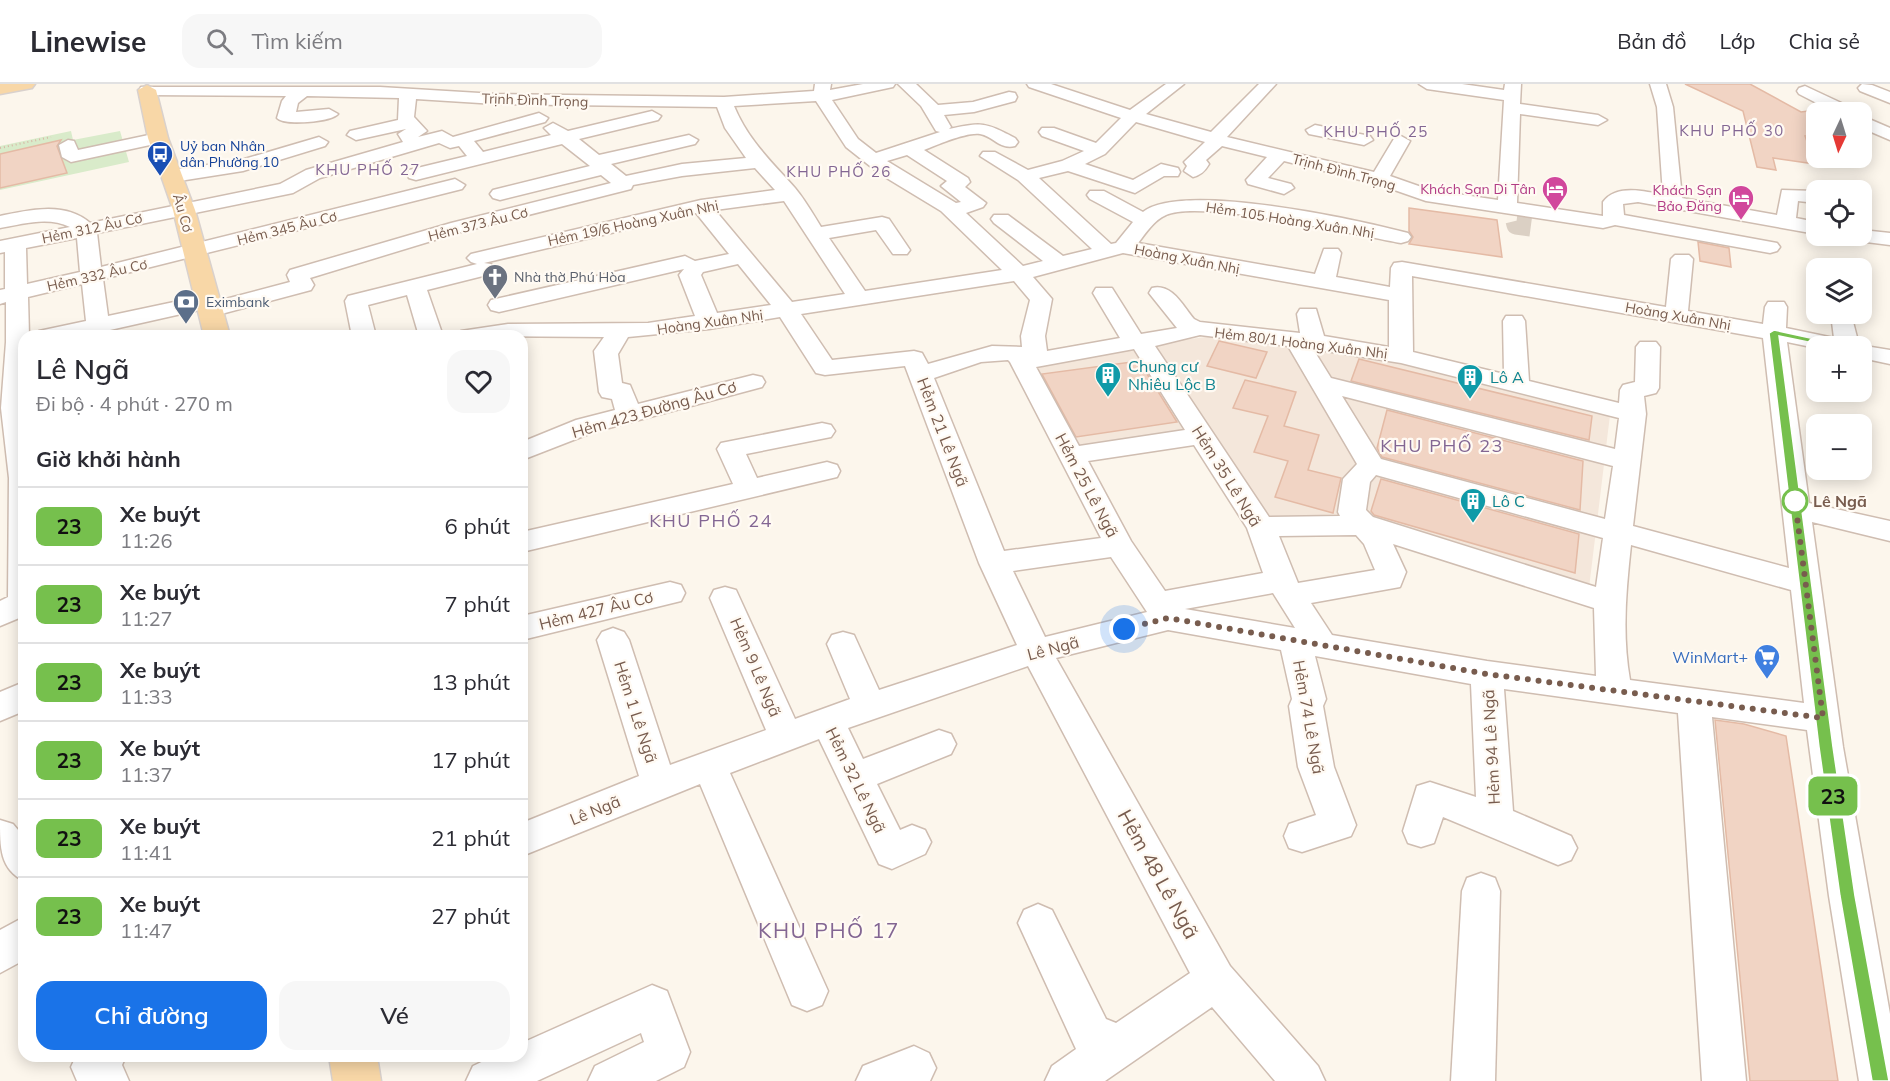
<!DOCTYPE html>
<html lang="vi">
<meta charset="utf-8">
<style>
body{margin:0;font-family:Mulish,sans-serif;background:#f7f7f7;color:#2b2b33;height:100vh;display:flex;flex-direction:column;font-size:22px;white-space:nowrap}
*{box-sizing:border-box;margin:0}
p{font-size:20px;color:#7c7c81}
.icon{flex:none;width:33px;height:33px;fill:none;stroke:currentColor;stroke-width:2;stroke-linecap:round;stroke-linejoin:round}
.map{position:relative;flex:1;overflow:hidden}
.sheet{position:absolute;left:18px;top:246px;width:510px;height:732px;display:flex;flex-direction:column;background:#fff;border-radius:18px;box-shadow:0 3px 15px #0003}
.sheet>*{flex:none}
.badge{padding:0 12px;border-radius:9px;font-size:21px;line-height:39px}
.needle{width:39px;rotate:184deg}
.tools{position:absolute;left:1806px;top:18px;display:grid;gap:12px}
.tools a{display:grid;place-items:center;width:66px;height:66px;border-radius:12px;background:#fff;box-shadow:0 3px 15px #0003;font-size:30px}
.you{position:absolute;width:30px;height:30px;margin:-15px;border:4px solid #fff;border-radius:50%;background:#1a73e8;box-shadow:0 0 0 9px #1a73e833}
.map>.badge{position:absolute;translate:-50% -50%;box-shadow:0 0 0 3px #fff}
h2{padding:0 18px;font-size:22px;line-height:54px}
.round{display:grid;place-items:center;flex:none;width:63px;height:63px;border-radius:18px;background:#f7f7f7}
.overview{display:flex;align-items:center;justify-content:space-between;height:102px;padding:0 18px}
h1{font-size:28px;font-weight:600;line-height:45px}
.action{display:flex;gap:12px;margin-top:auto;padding:12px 18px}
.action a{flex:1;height:69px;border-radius:18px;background:#1a73e8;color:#fff;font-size:24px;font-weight:600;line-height:69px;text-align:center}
.action a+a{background:#f7f7f7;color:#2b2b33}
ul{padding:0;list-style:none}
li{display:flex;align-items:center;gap:18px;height:78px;padding:0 18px;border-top:2px solid #e1e1e2}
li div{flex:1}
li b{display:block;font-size:22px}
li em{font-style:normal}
li .badge{min-width:66px;font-weight:700;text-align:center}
header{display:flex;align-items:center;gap:36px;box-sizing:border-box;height:84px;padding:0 30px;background:#fff;border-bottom:2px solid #e1e1e2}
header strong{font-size:28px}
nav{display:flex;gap:33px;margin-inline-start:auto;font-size:21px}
.search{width:420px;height:54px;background:#f7f7f7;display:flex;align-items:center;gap:15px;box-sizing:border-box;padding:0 21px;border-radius:18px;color:#7c7c81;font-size:22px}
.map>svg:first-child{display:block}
</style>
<header>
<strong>Linewise</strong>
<div class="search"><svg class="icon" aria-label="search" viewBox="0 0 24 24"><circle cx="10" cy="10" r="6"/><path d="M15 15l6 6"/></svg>Tìm kiếm</div>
<nav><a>Bản đồ</a><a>Lớp</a><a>Chia sẻ</a></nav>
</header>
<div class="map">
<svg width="1890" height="997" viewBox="0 0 1890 997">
<rect width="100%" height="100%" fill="#fcf6ec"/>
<g fill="#f4e7db">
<path d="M1214,252L1359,270L1610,331L1589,504L1375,437L1266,438L1150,260Z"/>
<path d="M1135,263L1193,349L1077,367L1029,280Z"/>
</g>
<path fill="#d9ebca" d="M71,47L73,56L120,47L129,78L0,106V62Z"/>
<g fill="#f1d4c4" stroke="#e4baa5" stroke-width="1.5">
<path d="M1685,0H1750L1801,28L1808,27L1816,32V51L1805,52L1815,80L1773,74L1776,86L1757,83L1743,27Z"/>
<path d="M61,56L57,62L67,89L0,104V70Z"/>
<path d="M1409,124L1497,136L1502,173L1409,160L1413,153L1409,147Z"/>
<path d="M1698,158L1729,164L1731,183L1700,177Z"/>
<path d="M1219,257L1267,268L1256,294L1207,282Z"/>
<path d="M1359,275L1592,332L1589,356L1351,297Z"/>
<path d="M1139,277L1177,338L1076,353L1042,290Z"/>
<path d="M1245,296L1296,308L1284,342L1319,351L1308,386L1341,394L1333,429L1275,413L1288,377L1254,368L1268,332L1233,324Z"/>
<path d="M1387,326L1583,377L1580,426L1382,373L1377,364Z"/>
<path d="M1381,395L1579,450L1575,489L1374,431L1371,427Z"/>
<path d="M1715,636L1744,640L1786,652L1838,997H1750Z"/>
</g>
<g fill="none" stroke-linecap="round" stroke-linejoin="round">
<path stroke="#dbd0c4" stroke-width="19" stroke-dasharray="19 9" stroke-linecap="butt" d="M1515,137L1516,141L1531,143V139"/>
<g stroke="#cfbdb1" stroke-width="3">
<g id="minor">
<path d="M815,0H831L830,6L863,0H895L893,3L832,16L858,55L876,69L940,48L936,47L921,22L898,0H916L938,21L973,18L1009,8L1015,9L1017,13L1015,17L974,28L944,31L951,43L949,45C983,38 984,38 1015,54L1018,58L1015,62C1000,66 993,52 980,50C966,48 937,61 924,66L968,94L970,98L965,103L986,119L983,123L966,129L1023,182L1043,177L994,139L991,135L994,131H1008L1063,172L1092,165L1018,96L980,72L983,68H995L1028,86L1062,77L1084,67L1042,52L1039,48L1042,44H1054L1096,59L1121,34L1029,3L1027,0H1051L1130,26L1166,0H1184L1146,30L1211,48L1259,0H1276L1227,53L1374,88L1395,53L1401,52L1410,57L1390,92L1430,106L1498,116L1504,16L1427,5L1419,0H1462L1504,6L1505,0H1521L1520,20L1598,31L1607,36L1598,41L1520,30L1517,119L1603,132V118C1616,100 1645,107 1663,111L1657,23L1650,0H1666L1673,23L1682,114L1777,131L1782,106L1816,107V119L1798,117L1796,134L1816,138V150L1638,118L1623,120L1624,131L1777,159L1780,163L1777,167L1770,169L1615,141L1603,144L1426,117L1380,101L1284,77L1268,94L1291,100L1294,104L1284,110L1248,100L1246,96L1267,73L1222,62L1206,76L1209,80C1205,87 1201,91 1193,93L1184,87L1187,82L1184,78L1205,58L1136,38L1105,70L1085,80L1133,96L1161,80L1178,84L1180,88L1178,92H1164L1135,109L1068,87L1039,94L1111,160L1116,159L1133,138L1090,115L1087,111L1090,107H1104L1143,128C1182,97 1358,136 1408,149L1411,153L1408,157L1401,159C1357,151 1200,115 1166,131C1154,136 1146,149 1138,159L1315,190L1324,165H1338L1341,169L1336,193L1390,203L1391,184L1394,179L1402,178L1666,223L1671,175L1675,171H1689L1693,175L1688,227L1763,240L1765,223L1768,218H1784L1787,223L1786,244L1834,254L1831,230H1851L1859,261L1890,266V280L1862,274V262L1816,264L1787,258L1809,419L1890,437V457L1812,438L1843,663L1890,930V997H1859L1829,812L1807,646L1712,633L1746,997H1702L1678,629L1504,605L1513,727L1571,752L1577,764L1571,776L1558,781L1443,733L1434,759L1421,763L1408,759L1403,747L1417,702L1430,698L1476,713L1471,600L1315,572L1326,615L1323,622L1334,683L1356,741L1351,752L1302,768L1289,764L1284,752L1289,740L1316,731L1298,683L1289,622L1292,615L1281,566L1168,546L1056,574L1230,882L1318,982L1325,997H1275L1212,923L1105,997H1045L1052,982L1076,965L1018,839L1024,826L1038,820L1052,826L1106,935L1116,939L1190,889L1028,582L848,644L863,675L939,646L951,650L956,660L951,670L877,700L900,746L912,741L925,746L931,758L925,770L892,785L879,780L819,655L730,689L828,907L822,921L807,927L792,921L700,700L522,772V739L639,692L597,556L602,548L613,544L624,548L629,556L670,681L766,646L710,514L714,506L725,503L736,506L795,635L850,615L827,560L832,551L843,548L854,551L879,606L1017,561L979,479L905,282L825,291L816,289L780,233L709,245L628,253L618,270L622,299L630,301L638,320L753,291L762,293L765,298L762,303L594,348L522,376V358L576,336L615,326L612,315L602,313L599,308L594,267L604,253L457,252L461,247L508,240L648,239L695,232L679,191L684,185L499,228L491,226L488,221L491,216L685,172L695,177L729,170L696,129L484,179L491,180L494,185L491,190L427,206L443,252H419L407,211L368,221L376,252H352L345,217L348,212L477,180L471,178L467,174L471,170L701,116L775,106L755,84L682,92L633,101L631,105L461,148L310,194L314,201L311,206L210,233L202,231L199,226L110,246L111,252H35L39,247L86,237L82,200L28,213L29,252H24V532L0,542V517L8,513L9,394L1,324L6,258V218L0,220V206L5,205V168L0,169V157L70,143C48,132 23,140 0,144V132C29,126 65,117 90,139L280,100L306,86L403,58L398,50L406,45L356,56L347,51L350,47L398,36L399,14L307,12L298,19L296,28L329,25L338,30C331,38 284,42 277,34L282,17L286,12L147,11L141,9L139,6L141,3H380L496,10L724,13L814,7ZM416,15L496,20L717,23L725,44L746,74L682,80L626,92L611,80L695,60L698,56L689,51L599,71L579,55L658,36L661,32L652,27L568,47L553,39L544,44L551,51L483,68L474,57L545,38L548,34L539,29L453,53L442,47L418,53L427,47L414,33ZM816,17L846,63L880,90L941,127L1002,186L865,207L829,154L876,146L893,170H907L910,166L889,135L882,133L821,143C813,130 805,116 795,104C771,77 748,56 734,22ZM439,59L450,64L459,62L467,72L409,86L407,90L409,94L416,96L562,60L590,82L493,106L490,110L493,114L500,116L601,91L611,99L451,139L290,186L287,191L290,198L218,217L207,211L108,232L103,195L462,105L465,101L455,95L101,183L97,149L293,109L320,94ZM907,71L947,97L941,102L961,118L956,119L887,77ZM784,117L845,210L792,218L715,126ZM77,154L80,188L27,200L26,164ZM1123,169L1389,216V263L1324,252L1316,225H1300L1297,230L1300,249L1200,238L1194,235C1183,222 1172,199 1152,204L1149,209L1177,244L1141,250L1112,204H1096L1093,209L1120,254L1047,267L1045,252L1052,215L1033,193ZM738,180L771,221L717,229L701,191L703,188ZM1412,192L1763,254L1789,484L1633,442L1646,330L1644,312L1656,309L1659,304L1660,263L1656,258H1640L1636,263L1635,298L1623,301L1620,306L1619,319L1529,297L1525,237L1522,232H1506L1503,237L1504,290L1413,268ZM1014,197L1030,216L1021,252L1022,263L992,262L928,280L922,269L914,267L832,276L801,230ZM1200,251L1288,262L1357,380L1343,395L1338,428L1340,432L1269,433L1155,262ZM1134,265L1185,346L1079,362L1036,283ZM1313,265L1401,279L1619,334L1615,365L1331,294ZM1008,276L1010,278L1101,454L1004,467L934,294L981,278ZM1342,312L1613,382L1605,435L1381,375ZM1194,361L1247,444L1263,489L1165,507L1131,457L1088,377ZM1376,391L1603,454L1596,503L1373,433L1366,426L1370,398ZM1356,451L1364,460L1375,486L1298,499L1279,452ZM1393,460L1594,524L1596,592L1487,577L1332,551L1311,519L1400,503L1406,488ZM1631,461L1791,506L1804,619L1630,596C1622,551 1626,507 1631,461ZM1111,473L1147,528L1045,553L1013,487ZM1273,509L1295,544L1185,525Z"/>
<path d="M1862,0L1872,1L1890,8V19L1860,7L1858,4Z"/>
<path d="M1805,2L1852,24L1855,28H1834L1799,10L1797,7L1799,4Z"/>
<path d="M1862,32L1890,44V56L1862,44Z"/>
<path d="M1315,41L1370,52L1373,56L1364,61L1309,50L1306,46Z"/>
<path d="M158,49L167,54L164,58L71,78L62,73L59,61L68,56L74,57L78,66Z"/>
<path d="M319,53L328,58L325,62L243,87L173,98L164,92L173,86L241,76Z"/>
<path d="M1862,146L1890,149V161L1850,156L1847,152H1862Z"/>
<path d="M822,339L831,341L835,347L831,353L746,370L757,394L827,378L837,381L840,387L837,393L522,468V448L733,400L717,365L721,359Z"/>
<path d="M670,498L681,501L685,509L681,517L522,556V532Z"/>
<path d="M24,598V627L0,637V608Z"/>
<path d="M0,736L13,740L24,753V797C0,785 0,764 0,736Z"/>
<path d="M1481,789L1495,794L1500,807L1495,997H1451L1462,807L1467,794Z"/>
<path d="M24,833V876L0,889V846Z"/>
<path d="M652,901L667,907L690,968L684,983L656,997H588L595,982L644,958L641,949L537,997H466L473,982L494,972H522V959Z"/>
<path d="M914,962L929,969L936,984L930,997H856L863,982Z"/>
<path d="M76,972H126L122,981L129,997H77L71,983Z"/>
</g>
</g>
<g stroke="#d9d1cd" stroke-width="3">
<g id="major">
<path d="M0,0H35L32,4L0,10Z"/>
<path d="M147,1L156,6L168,54L195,126L230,252H204L173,126L148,54L138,6Z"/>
<path d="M329,972H377L381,997H333Z"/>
</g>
</g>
<path stroke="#d7b7a6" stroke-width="2" stroke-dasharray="1 3" stroke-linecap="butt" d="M0,64L51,53"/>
<use href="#minor" fill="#fff" fill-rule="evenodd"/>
<use href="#major" fill="#f8d7a7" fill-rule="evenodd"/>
</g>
<path fill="#76c04d" stroke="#fff" stroke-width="1.5" d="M1774,246L1847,262L1842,265L1779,252L1833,663L1855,812L1889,997H1872L1840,812L1819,663L1769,249Z"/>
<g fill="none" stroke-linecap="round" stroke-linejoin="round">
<path stroke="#785c4e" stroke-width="6" stroke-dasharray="0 10.8" d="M1124,545L1168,534L1487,590L1823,634L1795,417"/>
</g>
<defs>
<g id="bus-pin" transform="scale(1.35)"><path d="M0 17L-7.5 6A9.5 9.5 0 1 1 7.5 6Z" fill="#1a4fb4" stroke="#fffaf3"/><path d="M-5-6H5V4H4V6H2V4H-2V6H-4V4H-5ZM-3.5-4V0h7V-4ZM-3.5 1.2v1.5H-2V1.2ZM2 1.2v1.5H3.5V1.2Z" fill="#fff"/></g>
<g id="hotel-pin" transform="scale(1.35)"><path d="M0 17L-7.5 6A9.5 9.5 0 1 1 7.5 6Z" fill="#d1479c" stroke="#fffaf3"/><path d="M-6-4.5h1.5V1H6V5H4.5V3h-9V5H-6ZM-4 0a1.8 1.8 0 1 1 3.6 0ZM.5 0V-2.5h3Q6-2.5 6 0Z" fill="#fff"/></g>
<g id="church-pin" transform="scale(1.35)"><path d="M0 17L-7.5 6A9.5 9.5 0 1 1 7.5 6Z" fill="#6b7280" stroke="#fffaf3"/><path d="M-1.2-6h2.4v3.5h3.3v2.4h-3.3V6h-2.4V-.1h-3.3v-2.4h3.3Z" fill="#fff"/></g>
<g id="bank-pin" transform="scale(1.35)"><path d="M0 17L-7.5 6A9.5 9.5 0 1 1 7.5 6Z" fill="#5c6f8a" stroke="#fffaf3"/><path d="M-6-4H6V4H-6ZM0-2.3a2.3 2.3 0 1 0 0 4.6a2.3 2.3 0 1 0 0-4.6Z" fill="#fff"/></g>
<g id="building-pin" transform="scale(1.35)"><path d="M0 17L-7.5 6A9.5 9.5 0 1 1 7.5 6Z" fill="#0f9aa8" stroke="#fffaf3"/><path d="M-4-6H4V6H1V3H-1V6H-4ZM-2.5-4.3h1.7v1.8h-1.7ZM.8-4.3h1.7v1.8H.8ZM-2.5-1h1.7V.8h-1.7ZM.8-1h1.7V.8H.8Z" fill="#fff"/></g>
<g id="supermarket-pin" transform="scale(1.35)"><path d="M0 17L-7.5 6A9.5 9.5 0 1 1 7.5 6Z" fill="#3f7fe0" stroke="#fffaf3"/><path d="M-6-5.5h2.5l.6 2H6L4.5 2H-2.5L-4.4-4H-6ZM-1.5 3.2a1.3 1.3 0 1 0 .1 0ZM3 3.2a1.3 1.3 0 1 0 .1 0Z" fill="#fff"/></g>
</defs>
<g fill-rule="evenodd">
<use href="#bus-pin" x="160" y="70"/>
<use href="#hotel-pin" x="1555" y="105"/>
<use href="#hotel-pin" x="1741" y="114"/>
<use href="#church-pin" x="495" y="193"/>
<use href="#bank-pin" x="186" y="218"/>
<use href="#building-pin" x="1108" y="291"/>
<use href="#building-pin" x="1470" y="293"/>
<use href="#building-pin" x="1473" y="417"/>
<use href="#supermarket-pin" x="1767" y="573"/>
</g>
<circle fill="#fff" stroke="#76c04d" stroke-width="3" cx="1795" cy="417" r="12"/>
<g text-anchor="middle" stroke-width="4.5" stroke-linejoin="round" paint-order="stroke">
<g font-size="14" fill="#785c4e" stroke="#fffaf3">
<text transform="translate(535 16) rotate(2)" y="5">Trịnh Đình Trọng</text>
<text transform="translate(1344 88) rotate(15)" y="5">Trịnh Đình Trọng</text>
<text transform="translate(183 129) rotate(74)" y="5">Âu Cơ</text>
<text transform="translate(1290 136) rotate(9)" y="5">Hẻm 105 Hoàng Xuân Nhị</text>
<text transform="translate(633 139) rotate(-12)" y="5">Hẻm 19/6 Hoàng Xuân Nhị</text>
<text transform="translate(478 140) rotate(-14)" y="5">Hẻm 373 Âu Cơ</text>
<text transform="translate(92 144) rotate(-12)" y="5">Hẻm 312 Âu Cơ</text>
<text transform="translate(287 144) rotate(-14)" y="5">Hẻm 345 Âu Cơ</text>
<text transform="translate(1187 175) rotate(11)" y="5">Hoàng Xuân Nhị</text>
<text transform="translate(97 191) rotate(-13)" y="5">Hẻm 332 Âu Cơ</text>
<text transform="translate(1678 232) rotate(10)" y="5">Hoàng Xuân Nhị</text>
<text transform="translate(710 238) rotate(-8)" y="5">Hoàng Xuân Nhị</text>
<text transform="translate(1301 259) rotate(7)" y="5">Hẻm 80/1 Hoàng Xuân Nhị</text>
</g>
<g font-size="14" fill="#164399" stroke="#fffaf3" text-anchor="start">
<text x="180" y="67">Uỷ ban Nhân<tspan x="180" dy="16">dân Phường 10</tspan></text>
</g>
<g font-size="14" fill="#b23c85" stroke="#fffaf3" text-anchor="end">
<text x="1536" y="110">Khách Sạn Di Tân</text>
<text x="1722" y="111">Khách Sạn<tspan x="1722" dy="16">Bảo Đăng</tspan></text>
</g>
<g font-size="14" fill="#5b616d" stroke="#fffaf3" text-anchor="start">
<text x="514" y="198">Nhà thờ Phú Hòa</text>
</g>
<g font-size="14" fill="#4e5e75" stroke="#fffaf3" text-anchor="start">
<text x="206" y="223">Eximbank</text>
</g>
<g font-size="15" letter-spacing="1.5" fill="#836693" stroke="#fffaf3">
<text x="1732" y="52">KHU PHỐ 30</text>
<text x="1376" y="53">KHU PHỐ 25</text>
<text x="368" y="91">KHU PHỐ 27</text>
<text x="839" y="93">KHU PHỐ 26</text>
</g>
<g font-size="16" fill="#0d838f" stroke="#fffaf3" text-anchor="start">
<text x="1128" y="288">Chung cư<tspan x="1128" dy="18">Nhiêu Lộc B</tspan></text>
<text x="1490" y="299">Lô A</text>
<text x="1492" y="423">Lô C</text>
</g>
<g font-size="16" fill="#785c4e" stroke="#fffaf3">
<text transform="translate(654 325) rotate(-16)" y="6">Hẻm 423 Đường Âu Cơ</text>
<text transform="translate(943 348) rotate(69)" y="6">Hẻm 21 Lê Ngã</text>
<text transform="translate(1227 392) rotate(58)" y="6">Hẻm 35 Lê Ngã</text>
<text transform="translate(1087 401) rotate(62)" y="6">Hẻm 25 Lê Ngã</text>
<text transform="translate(596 526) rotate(-14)" y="6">Hẻm 427 Âu Cơ</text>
<text transform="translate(1053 564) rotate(-15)" y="6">Lê Ngã</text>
<text transform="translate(756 583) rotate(67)" y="6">Hẻm 9 Lê Ngã</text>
<text transform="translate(636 628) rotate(72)" y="6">Hẻm 1 Lê Ngã</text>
<text transform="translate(1309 633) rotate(80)" y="6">Hẻm 74 Lê Ngã</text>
<text transform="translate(1491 663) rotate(-93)" y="6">Hẻm 94 Lê Ngã</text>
<text transform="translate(856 696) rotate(64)" y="6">Hẻm 32 Lê Ngã</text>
<text transform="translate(595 726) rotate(-22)" y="6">Lê Ngã</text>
</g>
<g font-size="16" font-weight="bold" fill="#785c4e" stroke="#fffaf3" text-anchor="start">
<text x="1813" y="423">Lê Ngã</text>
</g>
<g font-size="16" fill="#366cbe" stroke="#fffaf3" text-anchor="end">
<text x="1748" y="579">WinMart+</text>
</g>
<g font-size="18" letter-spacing="1.5" fill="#836693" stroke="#fffaf3">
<text x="1442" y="368">KHU PHỐ 23</text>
<text x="711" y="443">KHU PHỐ 24</text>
</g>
<g font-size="20" fill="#785c4e" stroke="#fffaf3">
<text transform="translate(1158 790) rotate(61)" y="7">Hẻm 48 Lê Ngã</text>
</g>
<g font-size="21" letter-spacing="1.5" fill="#836693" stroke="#fffaf3">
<text x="829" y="854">KHU PHỐ 17</text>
</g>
</g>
</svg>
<div class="tools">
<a><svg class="needle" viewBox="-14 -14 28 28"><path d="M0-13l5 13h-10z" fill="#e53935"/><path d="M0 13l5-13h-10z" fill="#7c7c81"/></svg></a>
<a><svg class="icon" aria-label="locate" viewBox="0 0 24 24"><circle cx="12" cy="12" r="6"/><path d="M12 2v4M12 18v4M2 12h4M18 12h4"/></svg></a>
<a><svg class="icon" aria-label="layers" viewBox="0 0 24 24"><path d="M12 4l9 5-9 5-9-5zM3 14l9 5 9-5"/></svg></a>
<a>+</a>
<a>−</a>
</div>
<div class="you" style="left:1124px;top:545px"></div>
<b class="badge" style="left:1833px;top:712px;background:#76c04d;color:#111">23</b>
<section class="sheet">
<div class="overview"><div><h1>Lê Ngã</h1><p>Đi bộ · 4 phút · 270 m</p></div><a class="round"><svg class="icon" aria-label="heart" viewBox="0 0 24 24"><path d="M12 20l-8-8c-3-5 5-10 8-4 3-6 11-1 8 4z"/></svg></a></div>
<h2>Giờ khởi hành</h2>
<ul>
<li><span class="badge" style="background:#76c04d;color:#111">23</span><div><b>Xe buýt</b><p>11:26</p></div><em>6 phút</em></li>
<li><span class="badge" style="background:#76c04d;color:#111">23</span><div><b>Xe buýt</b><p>11:27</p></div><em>7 phút</em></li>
<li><span class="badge" style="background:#76c04d;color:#111">23</span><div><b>Xe buýt</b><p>11:33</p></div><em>13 phút</em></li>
<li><span class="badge" style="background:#76c04d;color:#111">23</span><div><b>Xe buýt</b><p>11:37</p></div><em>17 phút</em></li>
<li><span class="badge" style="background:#76c04d;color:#111">23</span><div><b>Xe buýt</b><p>11:41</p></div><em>21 phút</em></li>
<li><span class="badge" style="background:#76c04d;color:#111">23</span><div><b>Xe buýt</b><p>11:47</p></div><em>27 phút</em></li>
</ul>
<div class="action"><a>Chỉ đường</a><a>Vé</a></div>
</section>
</div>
